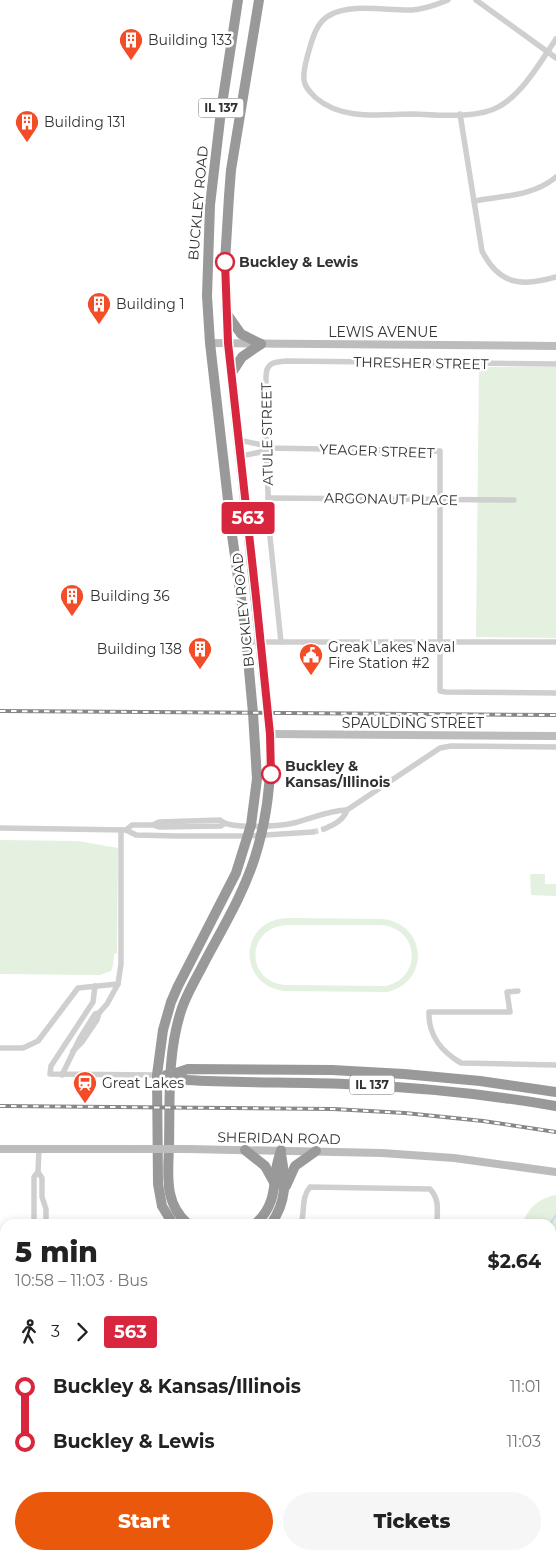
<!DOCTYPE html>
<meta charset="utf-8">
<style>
body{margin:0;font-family:Montserrat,sans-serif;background:#f6f6f6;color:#222;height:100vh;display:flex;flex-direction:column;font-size:19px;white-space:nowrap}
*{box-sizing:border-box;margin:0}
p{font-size:16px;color:#767676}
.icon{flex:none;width:28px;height:28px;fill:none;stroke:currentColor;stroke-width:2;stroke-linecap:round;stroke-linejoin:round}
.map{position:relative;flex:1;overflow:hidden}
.sheet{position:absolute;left:0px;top:1219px;width:556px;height:341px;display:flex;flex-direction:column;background:#fff;border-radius:15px 15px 0 0;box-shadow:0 2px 8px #0003}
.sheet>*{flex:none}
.badge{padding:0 10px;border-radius:4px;font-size:18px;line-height:32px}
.map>.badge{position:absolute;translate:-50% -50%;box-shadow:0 0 0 2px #fff}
.legs{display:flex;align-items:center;gap:8px;height:55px;padding:0 15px;font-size:16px}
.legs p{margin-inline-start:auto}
.headline{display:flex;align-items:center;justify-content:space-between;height:85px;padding:0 15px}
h1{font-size:28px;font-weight:800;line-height:38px}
.primary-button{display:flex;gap:10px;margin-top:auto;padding:10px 15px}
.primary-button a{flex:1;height:58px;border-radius:30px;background:#ea580c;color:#fff;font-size:20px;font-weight:800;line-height:58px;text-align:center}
.primary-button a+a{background:#f6f6f6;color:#222}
ul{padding:0 15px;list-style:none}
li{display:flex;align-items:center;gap:18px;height:55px;font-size:19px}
li i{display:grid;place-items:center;width:8px;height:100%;margin:0 6px;background:currentColor}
li i::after{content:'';width:12px;height:12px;margin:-6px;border:4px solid;border-radius:50%;background:#fff}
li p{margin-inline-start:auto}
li:first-child i{background:linear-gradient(#0000 50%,currentColor 0)}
li:last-child i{background:linear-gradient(currentColor 50%,#0000 0)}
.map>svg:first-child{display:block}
</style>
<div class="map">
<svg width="556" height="1559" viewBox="0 0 556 1559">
<rect width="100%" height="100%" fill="#fff"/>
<g fill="#e4f0e0" fill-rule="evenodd">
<path d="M479,367H556V638L476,637Z"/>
<path d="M0,840L78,841L118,848L117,953L114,954L113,966L111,971L100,975L0,974Z"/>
<path d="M530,874H545V884H556V896L531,895Z"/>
<path d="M286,918L382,919C427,923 431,982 387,992L285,991C237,986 238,921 286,918ZM286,925H382C419,929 423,977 386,986L285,985C245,981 246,928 286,925Z"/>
<path d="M556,1195V1477L551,1480V1224H522C528,1208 539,1198 556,1195Z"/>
<path d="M38,1555H416L420,1559H38Z"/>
</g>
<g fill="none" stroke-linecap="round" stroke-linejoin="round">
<g stroke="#cbd9f0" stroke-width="2">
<path d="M550,1224L556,1215"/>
<path d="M551,1286L556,1292"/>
<path d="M551,1434L556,1433"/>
<path d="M0,1546L5,1548"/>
<path d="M300,1555L302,1559"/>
<path d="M387,1559L389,1555"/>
</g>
<path stroke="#d6d6d6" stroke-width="5.5" stroke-dasharray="5.5 3" stroke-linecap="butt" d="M313,832L324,829"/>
<g stroke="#cfcfcf" stroke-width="5.5">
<path d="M448,0C436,5 425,9 412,10C388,11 351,3 330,15C316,22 312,40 308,54C306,62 303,71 304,80C305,88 311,93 316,98C343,121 381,114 415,114C439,115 479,119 500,106C523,93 541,61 556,39"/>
<path d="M476,0L556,58"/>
<path d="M460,114L482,251C499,285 522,287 556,277"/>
<path d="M474,201C502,196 534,196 556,177"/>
<path d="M239,440L262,445L266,448L440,451V691L446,692L556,693"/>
<path d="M241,456L261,452L266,448"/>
<path d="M268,498L514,500"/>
<path d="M246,642H556"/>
<path d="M281,642L270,537L266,448V377C266,363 273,362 287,361L556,364"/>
<path d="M347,810L440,748L451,746L556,747"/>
<path d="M153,825L159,822L220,820C230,830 280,826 294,823C311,819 329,810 347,810C343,821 333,825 324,829"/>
<path d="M0,828L126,830L136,835L177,836H249L313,832"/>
<path d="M126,830L132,825H153L159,827L221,826L224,824"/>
<path d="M95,986L93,1002L51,1066L50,1074L157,1075"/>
<path d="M518,991L507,992L510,1012H429C428,1035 442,1052 461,1063L556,1065"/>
<path d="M0,1048H23L38,1041L78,988L118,984"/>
<path d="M73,1051L82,1042L97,1020L99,1013L107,1004L118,984L121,964V830"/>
<path d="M62,1075L80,1038L95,1014L99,1013"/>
<path d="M38,1172L42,1178V1197L46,1209V1224"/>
<path d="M34,1224V1177L38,1172L39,1149"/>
<path d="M301,1224C305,1212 301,1197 310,1187L430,1189C440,1200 437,1210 437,1224"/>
<path d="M0,1320H5"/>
<path d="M0,1483H5"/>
<path d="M423,1555L427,1559"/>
<path d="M31,1559V1555"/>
</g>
<g stroke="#bcbcbc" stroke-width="8">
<path d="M210,343L556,346"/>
<path d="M270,734L556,736"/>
<path d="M0,1149H137"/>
<path d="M189,1149L382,1153L454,1158L556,1172"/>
</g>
<g stroke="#999" stroke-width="10">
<path d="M227,314L241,334L261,344"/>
<path d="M231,374L242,357L261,344"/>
<path d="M166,1075L186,1080C239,1083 292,1082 345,1084C416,1087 486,1094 556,1106"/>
<path d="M170,1075L188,1069L332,1070L404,1074L480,1081L556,1092"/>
<path d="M245,1150L265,1166L275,1184"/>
<path d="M286,1186L295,1166L316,1151"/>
<path d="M173,1224L162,1206L158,1184L157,1075L163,1030L171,1002L178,986L236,873L251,825L257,779L253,713L245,627L232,535L210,343L207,296L210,205L221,111L238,0"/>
<path d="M188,1224C164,1204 168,1175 169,1147C170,1102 167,1054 181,1011C186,995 196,979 204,963C222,929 243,895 255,857C268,816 272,777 270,734L228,343L225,262L229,196L231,170L259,0"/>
<path d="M255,1224C273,1209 274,1191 276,1170C277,1163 279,1157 281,1150"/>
<path d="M271,1224C287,1201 286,1181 281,1154"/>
</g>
<g stroke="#878787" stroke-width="4">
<g id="rail">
<path d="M0,711L556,715"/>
<path d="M0,1106L333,1109L405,1113L483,1121L556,1132"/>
</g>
</g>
<use href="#rail" stroke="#fff" stroke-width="2" stroke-dasharray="5.5" stroke-linecap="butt"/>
<path stroke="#bcbcbc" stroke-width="8" d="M137,1149H189"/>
</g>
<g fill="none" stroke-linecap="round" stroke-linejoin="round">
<g stroke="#fff" stroke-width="11">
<path id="line-1" d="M225,262L228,343L256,597L270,734L271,774"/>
</g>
<use href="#line-1" stroke="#d7263d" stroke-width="8"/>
</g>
<defs>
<g id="building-pin" transform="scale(1.25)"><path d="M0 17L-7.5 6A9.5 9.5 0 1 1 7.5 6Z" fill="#f54c28" stroke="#fff"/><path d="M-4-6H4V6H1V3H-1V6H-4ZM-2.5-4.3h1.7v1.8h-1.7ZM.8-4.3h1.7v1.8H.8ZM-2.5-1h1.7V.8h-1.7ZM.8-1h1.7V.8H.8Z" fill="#fff"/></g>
<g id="civic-pin" transform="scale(1.25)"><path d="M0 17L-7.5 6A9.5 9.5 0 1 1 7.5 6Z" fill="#f54c28" stroke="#fff"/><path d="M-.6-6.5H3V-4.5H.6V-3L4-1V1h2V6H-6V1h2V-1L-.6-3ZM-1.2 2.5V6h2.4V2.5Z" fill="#fff"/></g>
<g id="station-pin" transform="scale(1.25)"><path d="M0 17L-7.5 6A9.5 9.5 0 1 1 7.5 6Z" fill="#f54c28" stroke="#fff"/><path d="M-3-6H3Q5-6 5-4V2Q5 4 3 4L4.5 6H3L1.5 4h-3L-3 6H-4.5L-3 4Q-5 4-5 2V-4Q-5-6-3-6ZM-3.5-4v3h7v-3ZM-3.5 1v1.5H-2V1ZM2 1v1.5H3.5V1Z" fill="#fff"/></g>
</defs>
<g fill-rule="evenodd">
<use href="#building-pin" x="131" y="40"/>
<use href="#building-pin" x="27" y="122"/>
<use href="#building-pin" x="99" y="304"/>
<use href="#building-pin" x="72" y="596"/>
<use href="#building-pin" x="200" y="649"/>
<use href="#civic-pin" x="311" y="655"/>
<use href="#station-pin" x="85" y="1083"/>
</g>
<g fill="#fff" stroke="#d7263d" stroke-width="2.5">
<circle cx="225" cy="262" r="9"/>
<circle cx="271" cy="774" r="9"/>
</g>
<g text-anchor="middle" stroke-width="5" stroke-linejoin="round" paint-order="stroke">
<g fill="#fff" stroke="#707070" stroke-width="1">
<rect x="198.5" y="98.5" width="45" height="19" rx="4"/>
<rect x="349.5" y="1075.5" width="45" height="19" rx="4"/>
</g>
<g font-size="12" font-weight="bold" fill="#323232">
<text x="221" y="112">IL 137</text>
<text x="372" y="1089">IL 137</text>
</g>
<g font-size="14" fill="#323232" stroke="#fff" text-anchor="start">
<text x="148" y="45">Building 133</text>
<text x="44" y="127">Building 131</text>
<text x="116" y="309">Building 1</text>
<text x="90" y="601">Building 36</text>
<text x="328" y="652">Greak Lakes Naval<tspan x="328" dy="16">Fire Station #2</tspan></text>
<text x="182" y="654" text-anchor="end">Building 138</text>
<text x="102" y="1088">Great Lakes</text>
</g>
<g font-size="14" fill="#323232" stroke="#fff">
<text transform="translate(198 203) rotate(-85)" y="5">BUCKLEY ROAD</text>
<text x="383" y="337">LEWIS AVENUE</text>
<text transform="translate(421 363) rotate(1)" y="5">THRESHER STREET</text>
<text transform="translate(267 434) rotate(-91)" y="5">ATULE STREET</text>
<text transform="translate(377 451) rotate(2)" y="5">YEAGER STREET</text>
<text transform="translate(391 499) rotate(1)" y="5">ARGONAUT PLACE</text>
<text transform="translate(243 610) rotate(-96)" y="5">BUCKLEY ROAD</text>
<text x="413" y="728">SPAULDING STREET</text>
<text transform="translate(279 1138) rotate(1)" y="5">SHERIDAN ROAD</text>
</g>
<g font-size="14" font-weight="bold" fill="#323232" stroke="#fff" text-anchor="start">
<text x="239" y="267">Buckley &amp; Lewis</text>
<text x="285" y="771">Buckley &amp;<tspan x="285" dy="16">Kansas/Illinois</tspan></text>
</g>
</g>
</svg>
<b class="badge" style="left:248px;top:518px;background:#d7263d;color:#fff">563</b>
<section class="sheet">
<div class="headline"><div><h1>5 min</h1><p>10:58 – 11:03 · Bus</p></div><b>$2.64</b></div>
<div class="legs"><svg class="icon" aria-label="walk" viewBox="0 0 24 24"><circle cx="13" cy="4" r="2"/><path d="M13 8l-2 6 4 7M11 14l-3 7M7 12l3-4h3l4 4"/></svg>3<svg class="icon" aria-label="forward" viewBox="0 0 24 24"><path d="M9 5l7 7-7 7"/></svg><b class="badge" style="background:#d7263d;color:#fff">563</b></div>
<ul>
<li><i style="color:#d7263d"></i><b>Buckley &amp; Kansas/Illinois</b><p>11:01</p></li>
<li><i style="color:#d7263d"></i><b>Buckley &amp; Lewis</b><p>11:03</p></li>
</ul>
<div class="primary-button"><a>Start</a><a>Tickets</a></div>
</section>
</div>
